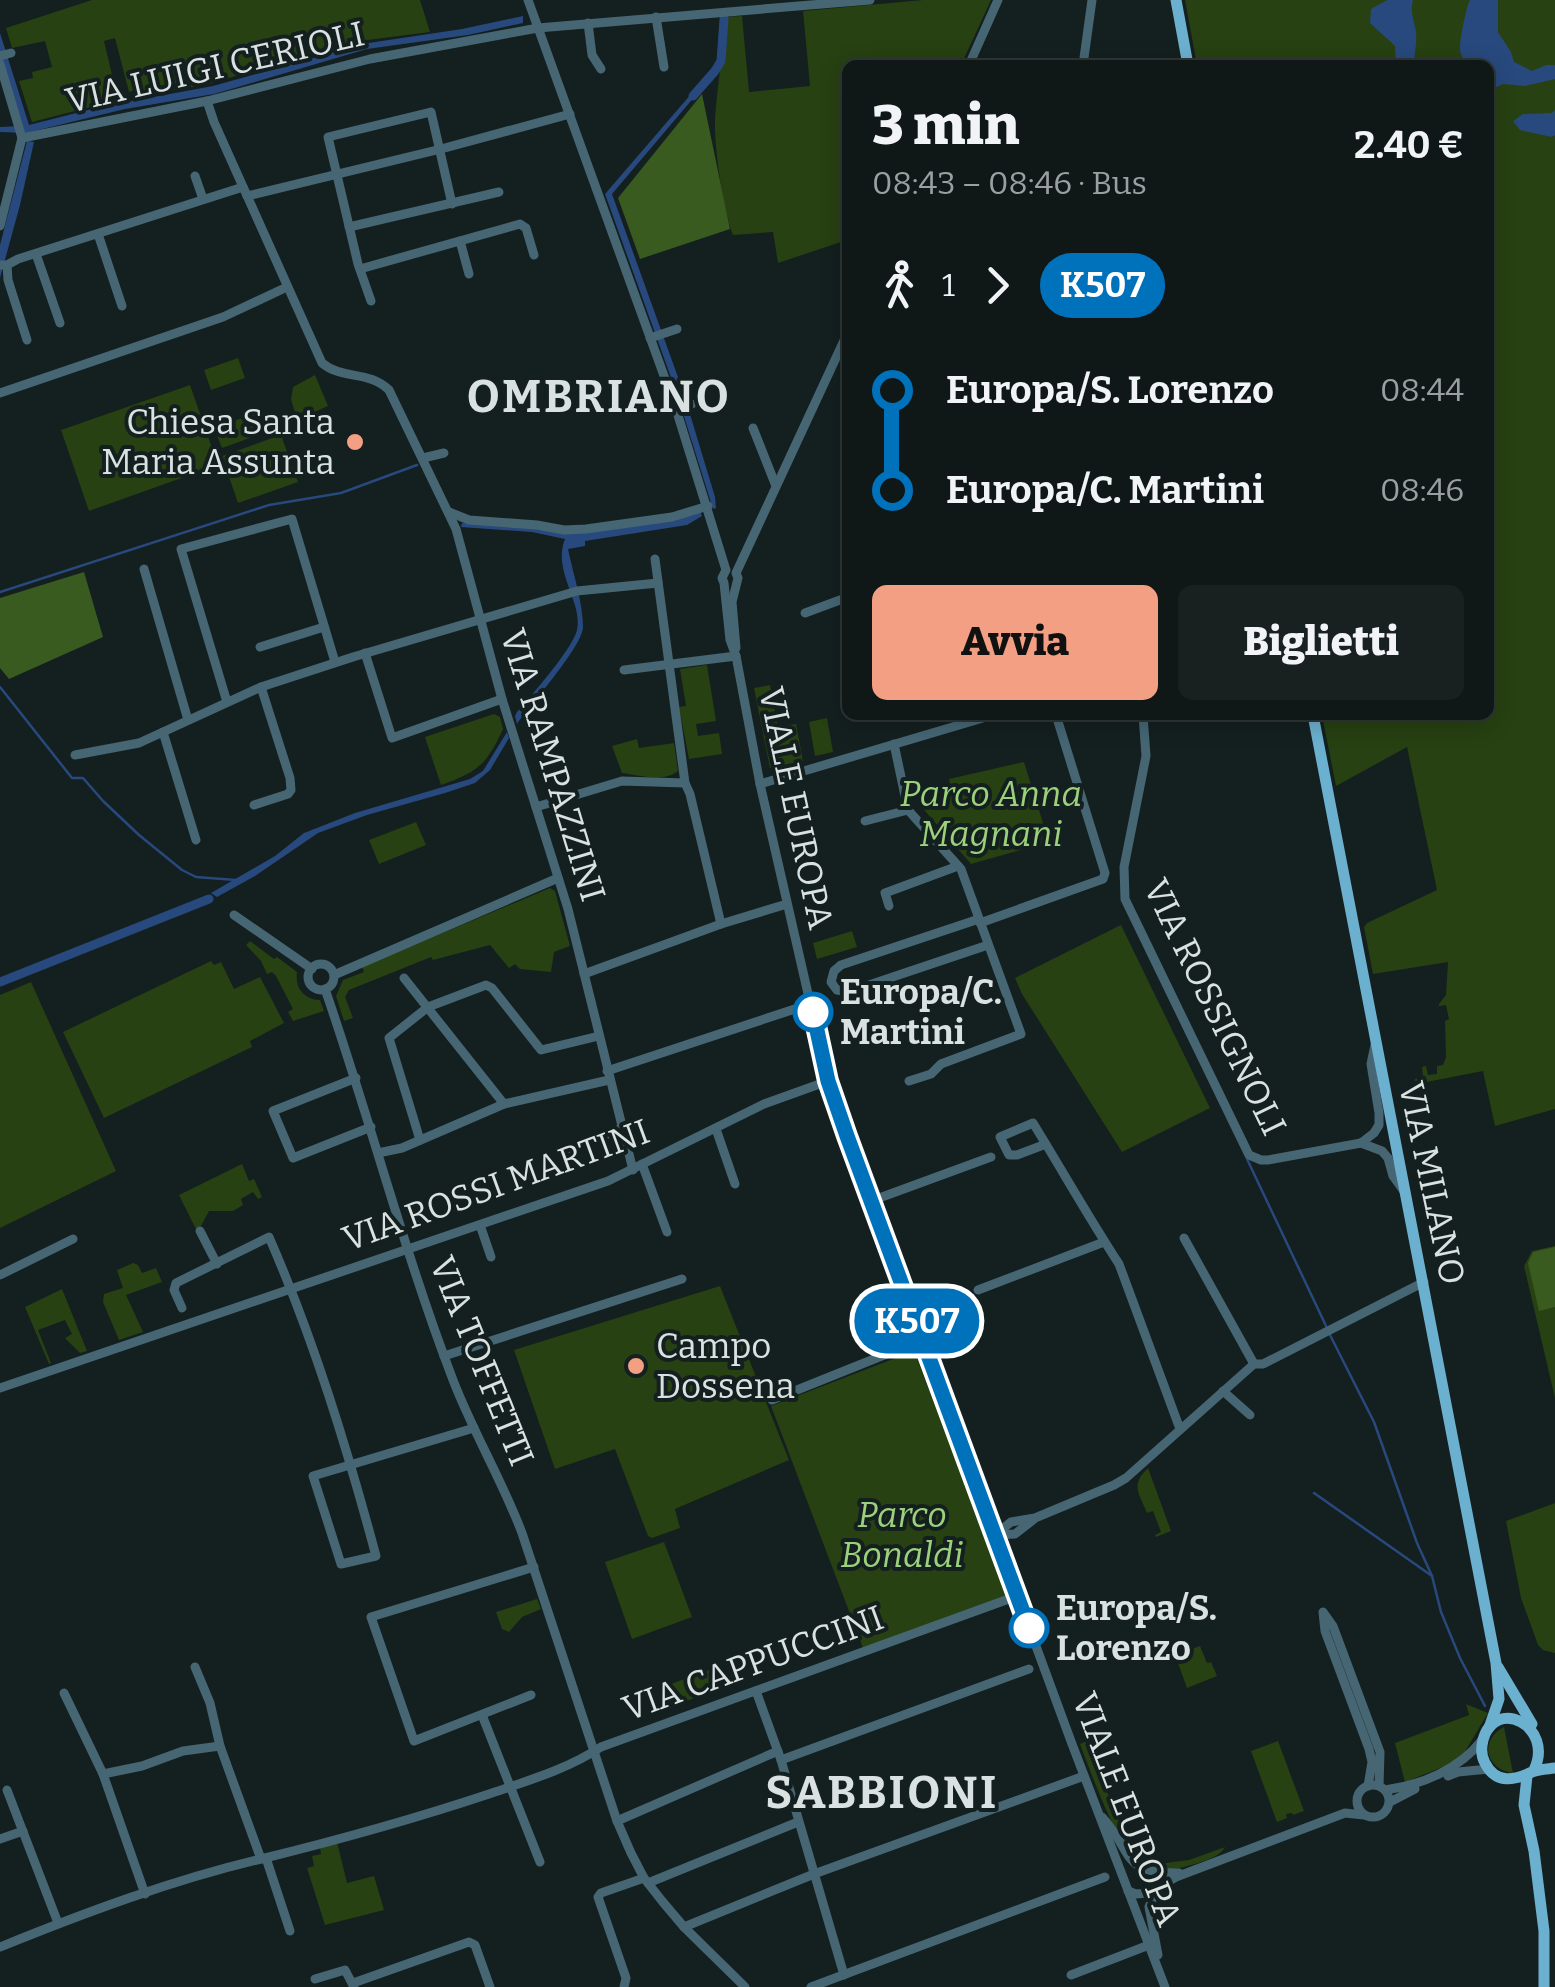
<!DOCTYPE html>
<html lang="it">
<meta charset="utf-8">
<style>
body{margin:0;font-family:Bitter,serif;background:#182020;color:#f1f3f6;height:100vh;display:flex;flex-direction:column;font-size:38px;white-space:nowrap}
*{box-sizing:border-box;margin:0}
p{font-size:32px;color:#9b9fa1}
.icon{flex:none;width:55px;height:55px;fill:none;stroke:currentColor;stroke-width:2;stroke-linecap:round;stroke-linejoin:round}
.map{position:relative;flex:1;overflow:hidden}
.drawer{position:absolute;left:842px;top:60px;width:652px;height:660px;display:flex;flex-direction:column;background:#0f1717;border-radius:15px;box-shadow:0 5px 25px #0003,0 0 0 2px #2f3636}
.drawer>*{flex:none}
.badge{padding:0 20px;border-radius:32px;font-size:35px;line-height:65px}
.map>.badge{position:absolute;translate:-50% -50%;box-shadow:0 0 0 5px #fff}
.legs{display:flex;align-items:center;gap:15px;height:110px;padding:0 30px;font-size:32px}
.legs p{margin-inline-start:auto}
.summary{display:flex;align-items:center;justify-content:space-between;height:170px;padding:0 30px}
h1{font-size:55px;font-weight:800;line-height:75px}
.action{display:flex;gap:20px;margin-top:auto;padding:20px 30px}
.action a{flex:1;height:115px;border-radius:15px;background:#f39f83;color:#111;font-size:40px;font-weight:800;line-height:115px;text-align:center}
.action a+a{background:#182020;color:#f1f3f6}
ul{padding:0 30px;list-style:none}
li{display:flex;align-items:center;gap:35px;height:100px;font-size:38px}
li i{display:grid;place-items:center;width:15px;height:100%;margin:0 12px;background:currentColor}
li i::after{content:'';width:25px;height:25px;margin:-12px;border:8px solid;border-radius:50%;background:#0f1717}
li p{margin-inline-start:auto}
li:first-child i{background:linear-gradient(#0000 50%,currentColor 0)}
li:last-child i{background:linear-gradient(currentColor 50%,#0000 0)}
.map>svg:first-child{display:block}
</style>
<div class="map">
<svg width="1555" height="1987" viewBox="0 0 1555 1987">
<rect width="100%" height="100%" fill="#141f1f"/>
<g fill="#274112">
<path d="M92,0H420L430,32L352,42L205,85L137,96L135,90L129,92L115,38L104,41L118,100L32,122L19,81L33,78L32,72L52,67L45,41L12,48L6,28Z"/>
<path d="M923,0H991L961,65H848L847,240L778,263L773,232L733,235C723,208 714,148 715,119C717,85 724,51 725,17L742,16L749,92L810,86L803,11Z"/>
<path d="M1185,0H1555V1109L1495,1126L1483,1071L1416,1084L1415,1079L1423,1077L1422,1067L1426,1066L1428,1075L1437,1074V1066L1443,1065L1446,1057L1445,1021L1449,1019L1446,1005L1439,1006V1004L1446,995L1448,962L1373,974L1364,927L1367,923L1437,890L1407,747L1336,786L1322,715H1490V65H1197Z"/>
<path d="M238,358L245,378L211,390L204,370Z"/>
<path d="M315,375L328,406L297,420L291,399L293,387Z"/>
<path d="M190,385L218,465L89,511L61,430Z"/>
<path d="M257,413L264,433L222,448L214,428Z"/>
<path d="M281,435L298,482L238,503L222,456Z"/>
<path d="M707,665L716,721L696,724L698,736L719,733L722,754L689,759L679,707L686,706L680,669Z"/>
<path d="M770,685L778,727L796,724L803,761L770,768L754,688Z"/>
<path d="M494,714L500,717L503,729C487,764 478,772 441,785L425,737Z"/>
<path d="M827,718L833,752L815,756L809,722Z"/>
<path d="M637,739L639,748L674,743L678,771C663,783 639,775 622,773L612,746Z"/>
<path d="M1024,762L1049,842L971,864L919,804L952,794L949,779Z"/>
<path d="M416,822L426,845L379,864L369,840Z"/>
<path d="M550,888L555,891L570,946L554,952L551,972L520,969L515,964L509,968L490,945L433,960L431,957L349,990L345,997L353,1018L344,1021L336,996L343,980L364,972L362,967Z"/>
<path d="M1121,925L1210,1108L1122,1152L1022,994L1015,978Z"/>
<path d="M852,931L857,947L817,959L813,943Z"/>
<path d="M250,941L274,959L277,957L297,972C295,988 303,999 320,1000L324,1011L293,1021L288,1012L293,1009L276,976L272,972L267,974L261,961L246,945Z"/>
<path d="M211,961L214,965L221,962L234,989L260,977L284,1023L250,1041L252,1047L104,1118L63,1032Z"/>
<path d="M31,982L116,1171L0,1228V995Z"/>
<path d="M242,1164L249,1181L254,1179L262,1197L258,1199L253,1192L241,1199L243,1205L233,1211H209L201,1226L196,1229L179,1195Z"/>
<path d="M1555,1246V1398L1524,1266L1532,1251Z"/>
<path d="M133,1263L138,1265L142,1273L156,1268L162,1282L126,1295L143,1332L119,1340L103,1302L104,1294L123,1288L117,1270Z"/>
<path d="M720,1286L789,1460L675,1509L680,1528L652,1538L648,1536L615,1449L555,1469L514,1350Z"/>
<path d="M62,1289L87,1351L80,1353L65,1338L72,1334L65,1320L38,1330L51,1363L49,1364L25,1307Z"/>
<path d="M914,1351L1008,1596L863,1648L771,1406Z"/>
<path d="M1148,1468L1171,1531L1156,1537L1155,1535L1161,1532L1153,1511L1147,1513C1139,1493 1130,1485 1148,1468Z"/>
<path d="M1555,1503V1653L1543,1650L1538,1645L1521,1598L1506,1521Z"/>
<path d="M664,1542L692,1617L632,1639L605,1562Z"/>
<path d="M537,1599L541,1609L522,1617L509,1632L502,1629L496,1612Z"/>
<path d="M1200,1646L1207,1663L1211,1662L1217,1676L1187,1688L1175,1655Z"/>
<path d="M709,1670L716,1690L678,1704L671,1684Z"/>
<path d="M1466,1704L1488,1713L1460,1760L1405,1782L1395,1743L1469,1715Z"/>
<path d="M1504,1727L1513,1773C1485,1769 1479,1740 1504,1727Z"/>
<path d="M1087,1741L1107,1792L1130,1844L1141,1857L1158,1864L1189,1860L1225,1847C1218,1859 1198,1863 1184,1867C1173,1870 1156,1872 1145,1868C1121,1858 1090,1770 1080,1744Z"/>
<path d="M1278,1741L1304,1811L1293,1815L1292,1813L1286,1814L1287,1818L1277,1822L1251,1751Z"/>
<path d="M337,1842L347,1883L374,1876L384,1910L325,1925L307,1868L314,1866L312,1856L321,1854L320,1847Z"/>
</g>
<g fill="#395b1f">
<path d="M702,94L730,229L640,259L618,198Z"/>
<path d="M84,572L103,637L9,679L0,668V598Z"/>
<path d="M1555,1247V1307L1539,1311L1528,1263L1533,1252Z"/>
</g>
<g fill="#28497d">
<path d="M1387,0H1413C1410,12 1413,15 1415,27C1418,39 1415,53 1413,65H1396L1395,46L1370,23L1371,9Z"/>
<path d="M1470,0H1498V32L1511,52L1514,62L1532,71L1546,65H1555V79L1525,86L1503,84L1490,90V65H1469C1465,60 1461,57 1460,50C1459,43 1466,7 1470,0Z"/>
<path d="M523,16V23L468,35L367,49L214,94L125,109L26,133L0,132V127L21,126L0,56V33L29,125L100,107L213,86L362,44L462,29Z"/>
<path d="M698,86L701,89L612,194L683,391L715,497L716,508L713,509L677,394L605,194Z"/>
<path d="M1555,110V135L1552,137L1520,130L1513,121L1523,114L1552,113Z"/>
<path d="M27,141L34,142L20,205L0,278V245Z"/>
<path d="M700,511L702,516L687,525L585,541V546L568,549C573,573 583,603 583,627C583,646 530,705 517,724L515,716L517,712C531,696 573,648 577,630C583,602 552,571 565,539L532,532L461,527L462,523L526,527L565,534L664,522Z"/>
<path d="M507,732L509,738L490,770L475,783L445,793L367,815L318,833L255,876L217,897L211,893L275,856L304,833L355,813L470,779L483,771Z"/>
</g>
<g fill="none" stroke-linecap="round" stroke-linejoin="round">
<g stroke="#28497d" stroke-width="2.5">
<path d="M0,592L269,505L341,493L417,465"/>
<path d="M0,687L72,778H83L103,801L139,835L182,870L196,877L236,880"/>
<path d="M1247,1159L1327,1328"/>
<path d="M1330,1335L1374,1422L1417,1543L1432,1576L1441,1612L1460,1658L1485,1706"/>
<path d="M1314,1493L1432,1576"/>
</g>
<g stroke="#28497d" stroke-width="9">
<path d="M693,96L715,71L721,61L724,19"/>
<path d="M0,982L209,899"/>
</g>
<g stroke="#466674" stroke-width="9">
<path d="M528,0L676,409L726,570L722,578L724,583L730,640L736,656L760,784L828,1081L1072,1744L1165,1987"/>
<path d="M656,17L664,67"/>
<path d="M588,23L592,55L601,69"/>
<path d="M0,56L11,53"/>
<path d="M0,64L22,138L0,226"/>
<path d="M969,65L998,0"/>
<path d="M1083,65L1092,0"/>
<path d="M207,101L214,122L322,363C342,380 369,370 389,390L456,529L502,699L568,909L633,1170"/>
<path d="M22,138L207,101L370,59L538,28L870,0"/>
<path d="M195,176L203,199"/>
<path d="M247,196L441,149L570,114"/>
<path d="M349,227L499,192"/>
<path d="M98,234L122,306"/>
<path d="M460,241L469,274"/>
<path d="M36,254L60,323"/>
<path d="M0,265H7L18,259L243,187"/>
<path d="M7,265L8,280L27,340"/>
<path d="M360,269L520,224L526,228L534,255"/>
<path d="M371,301L358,264L328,137L431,112L452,204"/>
<path d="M650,338L677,329"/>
<path d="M0,393L223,317L287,287"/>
<path d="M676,409L692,404"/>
<path d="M753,428L776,486"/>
<path d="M423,458L444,453"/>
<path d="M449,512L469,520L537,525L564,530L586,529L672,517L708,506"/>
<path d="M655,559L685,783L690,794L721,924"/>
<path d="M144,569L188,720"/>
<path d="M805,613L848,597"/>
<path d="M260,647L324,627"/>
<path d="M736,648L732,602L738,578L736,573L848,332"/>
<path d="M365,653L392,738L502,699"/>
<path d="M624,670L736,656"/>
<path d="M227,702L181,549L292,519L335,662"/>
<path d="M1143,715L1146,756L1124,867L1125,899L1249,1155L1261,1160H1268L1361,1143L1382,1151L1388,1158L1393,1176L1403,1190"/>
<path d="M894,744L908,810L961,869L1021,1034L941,1064L931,1074L909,1081"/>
<path d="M75,755L139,743L163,732"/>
<path d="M760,784L993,715"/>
<path d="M254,805L288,794L291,790L290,778L261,687"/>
<path d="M536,807L622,781L685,783"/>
<path d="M865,821L908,810"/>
<path d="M196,840L163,732L261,687L353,657L577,591L658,583"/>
<path d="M889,906L885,893L958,866"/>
<path d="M234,915L312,969"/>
<path d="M979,919L841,965L834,971L831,982L837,990L848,992L988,945"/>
<path d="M980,923L1103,879L1105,873L1056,715"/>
<circle cx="321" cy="977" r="13"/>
<path d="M584,974L721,924L787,904"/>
<path d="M334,975L558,878"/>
<path d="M404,978L504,1104"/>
<path d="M325,989C370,1119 404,1252 453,1380C473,1432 502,1480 522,1533L617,1821L631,1853L644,1878L662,1901L684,1927L745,1987"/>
<path d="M607,1071L810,1004"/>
<path d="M356,1078L273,1111L293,1158L371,1127"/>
<path d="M716,1129L735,1184"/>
<path d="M420,1140L389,1038L428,1007L486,985L492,988L541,1050L599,1036"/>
<path d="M1361,1143L1374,1133L1379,1125V1113L1371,1064L1375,1045"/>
<path d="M1046,1144L1017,1155H1009L1000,1137L1033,1123C1062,1170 1089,1218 1119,1264L1180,1429"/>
<path d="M571,1149L622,1128"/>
<path d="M378,1153L402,1148L504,1104L609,1080"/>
<path d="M642,1164L667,1232"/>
<path d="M871,1201L991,1157"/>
<path d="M480,1225L491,1257"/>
<path d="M200,1231L217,1264"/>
<path d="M1184,1238L1254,1364"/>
<path d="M0,1275L73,1239"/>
<path d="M978,1290L1104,1242"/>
<path d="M182,1308L174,1290L176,1283L269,1237C314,1340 347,1448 376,1556L341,1564L313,1476L474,1428"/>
<path d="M444,1356L682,1279"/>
<path d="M0,1388L608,1181L764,1104L828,1081"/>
<path d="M1223,1391L1250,1415"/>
<path d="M772,1400L924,1339"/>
<path d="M995,1535L1011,1522L1035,1518L1114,1485L1126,1478L1254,1364H1263L1424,1282"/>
<path d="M995,1535L1015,1534L1033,1520"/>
<path d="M195,1667L210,1703L220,1746L261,1859"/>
<path d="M756,1691L781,1760L844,1975"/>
<path d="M64,1693L103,1774L145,1894"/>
<path d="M531,1695L414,1741L371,1617L534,1567"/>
<path d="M482,1715L540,1862"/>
<path d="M781,1760L1029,1669"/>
<path d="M103,1774L142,1766L183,1751L220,1746"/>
<path d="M1448,1776L1458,1772L1489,1769"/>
<circle cx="1373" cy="1801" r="16"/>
<path d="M1368,1786L1372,1762L1369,1749L1325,1631L1323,1612L1333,1626L1380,1752L1379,1786"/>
<path d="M7,1790L58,1923"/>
<path d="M1385,1790C1422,1785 1460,1769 1482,1740"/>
<path d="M1390,1802L1415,1789"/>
<path d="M1102,1817C1134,1852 1120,1874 1179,1873"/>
<path d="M617,1821L778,1751"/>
<path d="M0,1839L23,1831"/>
<path d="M266,1858L290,1931"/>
<path d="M648,1883L798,1822"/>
<path d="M1156,1889L1149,1907L1158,1955"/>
<path d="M1128,1891L1136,1894L1148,1893L1176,1877L1345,1813L1364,1815"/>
<path d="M684,1927L814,1874L1084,1776"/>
<path d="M0,1947C84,1913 172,1880 261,1859C338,1840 414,1819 489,1794C527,1781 568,1769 601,1747L1017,1596"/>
<path d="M1071,1975L1149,1945"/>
<path d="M315,1979L345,1970L354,1987"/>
<path d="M353,1985L356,1982L469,1942L475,1945L490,1987"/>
<path d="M624,1987L626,1978L598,1897L601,1893L644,1878"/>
<path d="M811,1987L1105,1877"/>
</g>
<g stroke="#6cb0cf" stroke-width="11">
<path d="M1176,0L1188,65"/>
<path d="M1313,715L1496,1663L1499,1699L1489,1728"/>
<path d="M1498,1667L1532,1724"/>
<path d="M1534,1770C1555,1726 1495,1696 1483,1740C1481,1748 1481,1756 1485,1763C1496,1785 1515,1780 1532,1772C1539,1769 1548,1769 1555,1768"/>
<path d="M1527,1776L1524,1805L1534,1851L1544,1931V1987"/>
</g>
</g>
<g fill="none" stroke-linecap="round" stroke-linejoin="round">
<g stroke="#fff" stroke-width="22">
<path id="line-1" d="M813,1012L828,1081L847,1136L1029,1628"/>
</g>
<use href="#line-1" stroke="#0072bc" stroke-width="15"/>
</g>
<g fill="#f39f83" stroke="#141f1f" stroke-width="4">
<circle cx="355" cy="442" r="10"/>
<circle cx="636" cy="1366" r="10"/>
</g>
<g fill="#fff" stroke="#0072bc" stroke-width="5">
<circle cx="813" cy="1012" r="18"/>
<circle cx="1029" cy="1628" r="18"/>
</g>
<g text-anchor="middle" stroke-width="8" stroke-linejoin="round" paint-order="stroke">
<g font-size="35" fill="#dae1e1" stroke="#141f1f">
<text transform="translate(215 67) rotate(-13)" y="12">VIA LUIGI CERIOLI</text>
<text transform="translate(553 765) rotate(73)" y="12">VIA RAMPAZZINI</text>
<text transform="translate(796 808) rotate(78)" y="12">VIALE EUROPA</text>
<text transform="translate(1215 1007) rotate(64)" y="12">VIA ROSSIGNOLI</text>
<text transform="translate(1432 1183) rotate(78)" y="12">VIA MILANO</text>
<text transform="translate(496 1185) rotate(-20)" y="12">VIA ROSSI MARTINI</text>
<text transform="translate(482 1361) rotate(68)" y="12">VIA TOFFETTI</text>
<text transform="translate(753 1663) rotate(-20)" y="12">VIA CAPPUCCINI</text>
<text transform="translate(1127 1809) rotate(69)" y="12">VIALE EUROPA</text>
</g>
<g font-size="35" fill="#dae1e1" stroke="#141f1f" text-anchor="end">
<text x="335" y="434">Chiesa Santa<tspan x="335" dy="40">Maria Assunta</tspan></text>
<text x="656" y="1358" text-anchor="start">Campo<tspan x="656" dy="40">Dossena</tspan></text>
</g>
<g font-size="35" font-style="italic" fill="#9cd07a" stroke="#141f1f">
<text x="991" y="806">Parco Anna<tspan x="991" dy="40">Magnani</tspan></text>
<text x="902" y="1527">Parco<tspan x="902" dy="40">Bonaldi</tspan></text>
</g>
<g font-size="35" font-weight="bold" fill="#dae1e1" stroke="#141f1f" text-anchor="start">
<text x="840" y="1004">Europa/C.<tspan x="840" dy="40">Martini</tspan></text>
<text x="1056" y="1620">Europa/S.<tspan x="1056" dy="40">Lorenzo</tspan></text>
</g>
<g font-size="45" font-weight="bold" letter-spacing="2.5" fill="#dae1e1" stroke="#141f1f">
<text x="599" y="412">OMBRIANO</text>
<text x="882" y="1808">SABBIONI</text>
</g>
</g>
</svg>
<b class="badge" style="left:917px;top:1321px;background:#0072bc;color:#fff">K507</b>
<section class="drawer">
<div class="summary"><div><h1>3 min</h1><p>08:43 – 08:46 · Bus</p></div><b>2.40 €</b></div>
<div class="legs"><svg class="icon" aria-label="walk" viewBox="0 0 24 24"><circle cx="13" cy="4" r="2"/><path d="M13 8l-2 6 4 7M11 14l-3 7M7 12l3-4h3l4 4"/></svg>1<svg class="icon" aria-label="forward" viewBox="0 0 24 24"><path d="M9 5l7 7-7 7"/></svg><b class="badge" style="background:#0072bc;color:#fff">K507</b></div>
<ul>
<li><i style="color:#0072bc"></i><b>Europa/S. Lorenzo</b><p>08:44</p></li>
<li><i style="color:#0072bc"></i><b>Europa/C. Martini</b><p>08:46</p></li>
</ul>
<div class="action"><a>Avvia</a><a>Biglietti</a></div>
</section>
</div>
